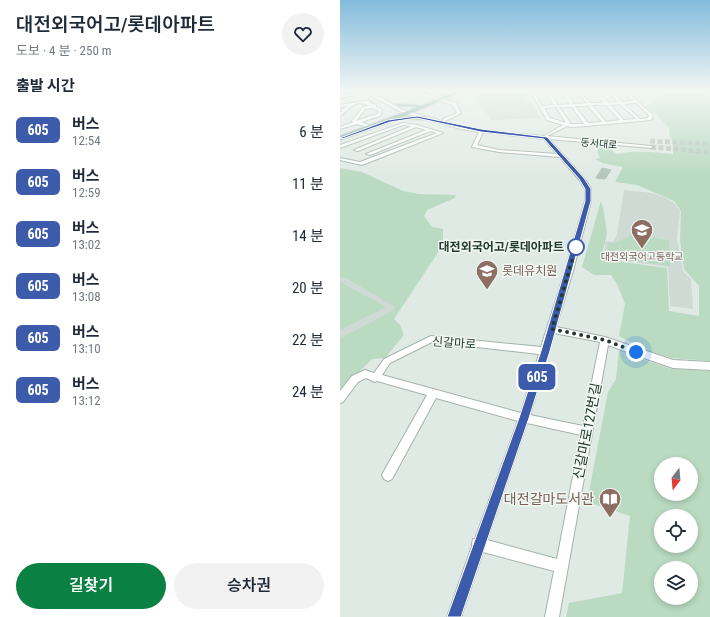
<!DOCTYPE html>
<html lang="ko">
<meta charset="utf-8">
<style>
body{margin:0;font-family:"Roboto Condensed","Noto Sans KR",sans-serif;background:#f2f2f3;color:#1f2937;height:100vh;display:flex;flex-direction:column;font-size:15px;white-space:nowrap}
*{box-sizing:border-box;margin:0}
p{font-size:13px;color:#747a83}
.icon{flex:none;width:22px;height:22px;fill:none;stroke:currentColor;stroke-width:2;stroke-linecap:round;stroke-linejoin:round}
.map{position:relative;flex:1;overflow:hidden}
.drawer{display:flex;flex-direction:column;background:#fff;width:340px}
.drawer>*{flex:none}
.badge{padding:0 8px;border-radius:6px;font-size:14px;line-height:26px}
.needle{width:26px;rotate:196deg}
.fabs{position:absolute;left:314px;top:457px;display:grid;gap:8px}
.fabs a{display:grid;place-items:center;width:44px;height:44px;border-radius:50%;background:#fff;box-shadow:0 2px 6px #0003;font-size:20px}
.you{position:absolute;width:20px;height:20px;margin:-10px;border:3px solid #fff;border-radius:50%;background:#1a73e8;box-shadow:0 0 0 6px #1a73e833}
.map>.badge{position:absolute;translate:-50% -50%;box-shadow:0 0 0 2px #fff}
h2{padding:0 16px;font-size:15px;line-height:36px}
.round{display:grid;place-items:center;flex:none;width:42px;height:42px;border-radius:21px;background:#f2f2f3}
.head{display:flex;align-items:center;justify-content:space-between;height:68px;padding:0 16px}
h1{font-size:19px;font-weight:600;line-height:30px}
.cta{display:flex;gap:8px;margin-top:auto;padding:8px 16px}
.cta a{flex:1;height:46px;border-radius:24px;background:#0b8043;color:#fff;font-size:16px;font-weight:600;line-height:46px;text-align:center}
.cta a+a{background:#f2f2f3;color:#1f2937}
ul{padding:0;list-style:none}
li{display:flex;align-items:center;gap:12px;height:52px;padding:0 16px}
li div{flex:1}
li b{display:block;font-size:15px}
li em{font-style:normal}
li .badge{min-width:44px;font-weight:700;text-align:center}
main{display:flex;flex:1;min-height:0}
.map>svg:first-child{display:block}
</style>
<main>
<section class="drawer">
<div class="head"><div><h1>대전외국어고/롯데아파트</h1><p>도보 · 4 분 · 250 m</p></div><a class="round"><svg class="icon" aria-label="heart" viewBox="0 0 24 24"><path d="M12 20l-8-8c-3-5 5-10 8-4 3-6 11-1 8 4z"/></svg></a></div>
<h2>출발 시간</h2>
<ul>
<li><span class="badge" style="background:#3d5bab;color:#fff">605</span><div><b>버스</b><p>12:54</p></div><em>6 분</em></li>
<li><span class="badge" style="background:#3d5bab;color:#fff">605</span><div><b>버스</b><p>12:59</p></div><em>11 분</em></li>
<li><span class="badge" style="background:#3d5bab;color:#fff">605</span><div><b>버스</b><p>13:02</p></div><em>14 분</em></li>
<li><span class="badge" style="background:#3d5bab;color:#fff">605</span><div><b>버스</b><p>13:08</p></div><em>20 분</em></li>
<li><span class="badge" style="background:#3d5bab;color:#fff">605</span><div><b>버스</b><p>13:10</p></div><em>22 분</em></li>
<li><span class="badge" style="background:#3d5bab;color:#fff">605</span><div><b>버스</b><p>13:12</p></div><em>24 분</em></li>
</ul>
<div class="cta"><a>길찾기</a><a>승차권</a></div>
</section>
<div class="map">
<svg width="370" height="617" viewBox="0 0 370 617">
<rect width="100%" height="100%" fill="#e0eae5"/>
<g fill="#cfdad4">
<path d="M132,91H186L200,118L151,120L149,116L136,102H135Z"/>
<path d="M284,190L313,193L325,198L333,202L340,211L337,239L343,271L351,279L353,309L330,306L328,267L263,258L266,241L272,242L277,235Z"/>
<path d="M0,277L7,279L55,307L50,312L0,338Z"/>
</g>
<g fill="#badac1" fill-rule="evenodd">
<path d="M164,91H183L187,98L168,100Z"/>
<path d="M294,91H370V361L332,358L305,350L279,336L285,304L277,284L271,275H254L242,267L261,201L264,212L267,234L261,259L327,268L329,311L359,316V286L344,269L340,240L341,211L334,201L297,185L275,182L283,167L262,163L255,159L260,158L257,152L259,147L268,148L277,154C293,150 316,152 333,154V140L330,138L329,128L315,113L305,107L320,96C312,94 302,95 294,91Z"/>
<path d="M184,101L186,106L158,108L156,102Z"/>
<path d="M0,168L22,172L63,191L79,194L116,195L115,198L87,210L84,216L92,227L103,229V245L54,319L60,325L64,335L45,358L32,359L0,391V338L50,312L55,307L7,279L0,277Z"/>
<path d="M290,235L329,240L330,266L279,259L281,244L274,243L287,238Z"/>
<path d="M268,243L280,244L277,259L265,257Z"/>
<path d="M0,282L46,307L0,330Z"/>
<path d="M279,349L302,359L331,369L370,371V617H226L229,603L282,593L290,516L247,502L268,392L276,379ZM321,464H351V494H321ZM321,516H351V546H321ZM321,568H351V598H321Z"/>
</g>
<path fill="#b6c5be" stroke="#b3c3bc" d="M262,168L271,170L265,179L256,178Z"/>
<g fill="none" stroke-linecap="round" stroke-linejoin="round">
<g stroke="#bac7c1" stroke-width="5" stroke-dasharray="5 2.5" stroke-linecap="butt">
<path d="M310,141L370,144"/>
<path d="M311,147L370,152"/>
</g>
<g stroke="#a3b2ac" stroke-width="2">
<g id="minor">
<path d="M22,91H28L63,110L123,127L155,132L204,136L223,125L207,120L190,91H194L202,106L214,105L205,91H209L218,105L230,104L220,91H224L234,104L247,103L236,91H240L250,103H264L253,91H257L268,102H278L267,91H271L282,102L293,101L282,91H286L313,115L312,119L310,120L247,126L232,127L227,126L207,136L311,146L313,147L311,148L209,139L246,181L251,189V201L233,271L216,327L265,337L333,360L370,362V370L333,368L304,358L268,345L219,617H205L214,571L143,552L121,617H107L132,546V544L133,539H135L178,421L96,398L52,479L48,481L44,479L42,475L44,471L87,395L37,381L35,382L26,378L18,382L3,402L0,403V391L12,376L25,370L34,373L44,359L91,336L201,347L225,271L245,201V189L241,182L220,157L159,152L132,147L139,132L121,129L61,112L26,93L0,98V96ZM296,103L309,115L308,118L300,119L284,104ZM280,104L296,119L284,120L270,105ZM252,105H266L280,120L266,122ZM235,106H248L262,122L248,123ZM216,107L226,123L210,118L204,108ZM219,107H232L244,124H231ZM143,132L204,139L217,154L159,150L137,145ZM214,333L260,342L243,426L190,415ZM92,342L199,354L181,413L42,375L50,363ZM187,423L241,435L217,559L147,540Z"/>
<path d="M68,91H75L116,103L121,113L105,121H103V119L117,113L113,105L71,92L43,99L41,98Z"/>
<path d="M96,91H101L114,94L112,95Z"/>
<path d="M118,91H123L121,92Z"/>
<path d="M29,100L31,101L28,102L36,105V107L42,110L40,116L21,122L28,125V127L17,124L0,129V127L13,122L12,121L23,107L29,106C14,98 10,110 0,116V113L6,106L0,107V105ZM32,108L39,111L37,114L16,121L25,109Z"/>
<path d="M63,123L77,125L103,133L22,165L0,160V158L20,162L97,133L90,131L30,155L26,154L86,130L76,127L18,151L14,150L72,126L63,125L0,148V145Z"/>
</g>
</g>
<g stroke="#bdc4c2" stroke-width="2">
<g id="major">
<path d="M118,91H123L51,122L0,140V136L78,107L58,106L56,104L78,105L80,106Z"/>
<path d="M65,116H85L88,118L85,120L63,119V117Z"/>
</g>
</g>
<use href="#minor" fill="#fff" fill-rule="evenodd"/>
<use href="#major" fill="#679d8c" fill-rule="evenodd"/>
</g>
<linearGradient id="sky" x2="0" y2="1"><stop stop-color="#83bbdd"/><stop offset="0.51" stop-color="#f1f6f3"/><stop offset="1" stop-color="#f1f6f3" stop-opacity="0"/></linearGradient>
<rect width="370" height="177" fill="url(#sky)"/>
<path fill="#3d5bab" stroke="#fff" d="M77,116L141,129L207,137L244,178L251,189V201L210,351L189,418L121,617H107L179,418L201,351L245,201V189L239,179L204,139L141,132L77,118L50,122L2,139L0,138L48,120Z"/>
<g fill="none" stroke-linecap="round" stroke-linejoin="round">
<path stroke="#223a32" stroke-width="4" stroke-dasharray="0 7.2" d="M236,247L212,329L265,340L296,352"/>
</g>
<defs>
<g id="school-pin" transform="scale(1.15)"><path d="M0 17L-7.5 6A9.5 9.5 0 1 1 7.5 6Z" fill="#8d6e63" stroke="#f1f7f3"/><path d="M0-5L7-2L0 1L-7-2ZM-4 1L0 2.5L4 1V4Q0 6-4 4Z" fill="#fff"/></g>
<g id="library-pin" transform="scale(1.15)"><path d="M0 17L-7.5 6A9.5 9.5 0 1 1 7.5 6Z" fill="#8d6e63" stroke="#f1f7f3"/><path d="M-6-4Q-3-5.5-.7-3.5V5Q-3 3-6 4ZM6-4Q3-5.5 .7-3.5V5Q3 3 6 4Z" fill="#fff"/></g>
</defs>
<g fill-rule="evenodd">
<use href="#school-pin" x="302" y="230"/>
<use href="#school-pin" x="147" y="271"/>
<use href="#library-pin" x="270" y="499"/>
</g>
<circle fill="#fff" stroke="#3d5bab" stroke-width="2" cx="236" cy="247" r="8"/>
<g text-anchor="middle" stroke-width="3" stroke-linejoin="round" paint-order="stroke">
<g font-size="10" fill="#223a32" stroke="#f1f7f3">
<text transform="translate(259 143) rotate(5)" y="4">동서대로</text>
</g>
<g font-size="10" fill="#785e54" stroke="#f1f7f3">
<text x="302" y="260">대전외국어고등학교</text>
</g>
<g font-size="12" font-weight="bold" fill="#223a32" stroke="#f1f7f3" text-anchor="end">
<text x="224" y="251">대전외국어고/롯데아파트</text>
</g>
<g font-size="12" fill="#785e54" stroke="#f1f7f3" text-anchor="start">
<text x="162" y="275">롯데유치원</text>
</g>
<g font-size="12" fill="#223a32" stroke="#f1f7f3">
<text transform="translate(114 343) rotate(4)" y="4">신갈마로</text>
</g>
<g font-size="14" fill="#223a32" stroke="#f1f7f3">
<text transform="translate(247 431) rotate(-79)" y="5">신갈마로127번길</text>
</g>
<g font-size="14" fill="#785e54" stroke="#f1f7f3" text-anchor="end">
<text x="254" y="504">대전갈마도서관</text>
</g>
</g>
</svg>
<div class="fabs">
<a><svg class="needle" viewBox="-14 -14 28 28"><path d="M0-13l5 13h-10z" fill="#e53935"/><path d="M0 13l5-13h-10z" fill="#747a83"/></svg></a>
<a><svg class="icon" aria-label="locate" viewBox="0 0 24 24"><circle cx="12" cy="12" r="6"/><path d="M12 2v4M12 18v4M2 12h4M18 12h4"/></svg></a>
<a><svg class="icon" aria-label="layers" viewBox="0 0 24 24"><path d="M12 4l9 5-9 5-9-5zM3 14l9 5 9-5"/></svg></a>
</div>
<div class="you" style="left:296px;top:352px"></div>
<b class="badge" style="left:197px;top:377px;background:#3d5bab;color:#fff">605</b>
</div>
</main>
